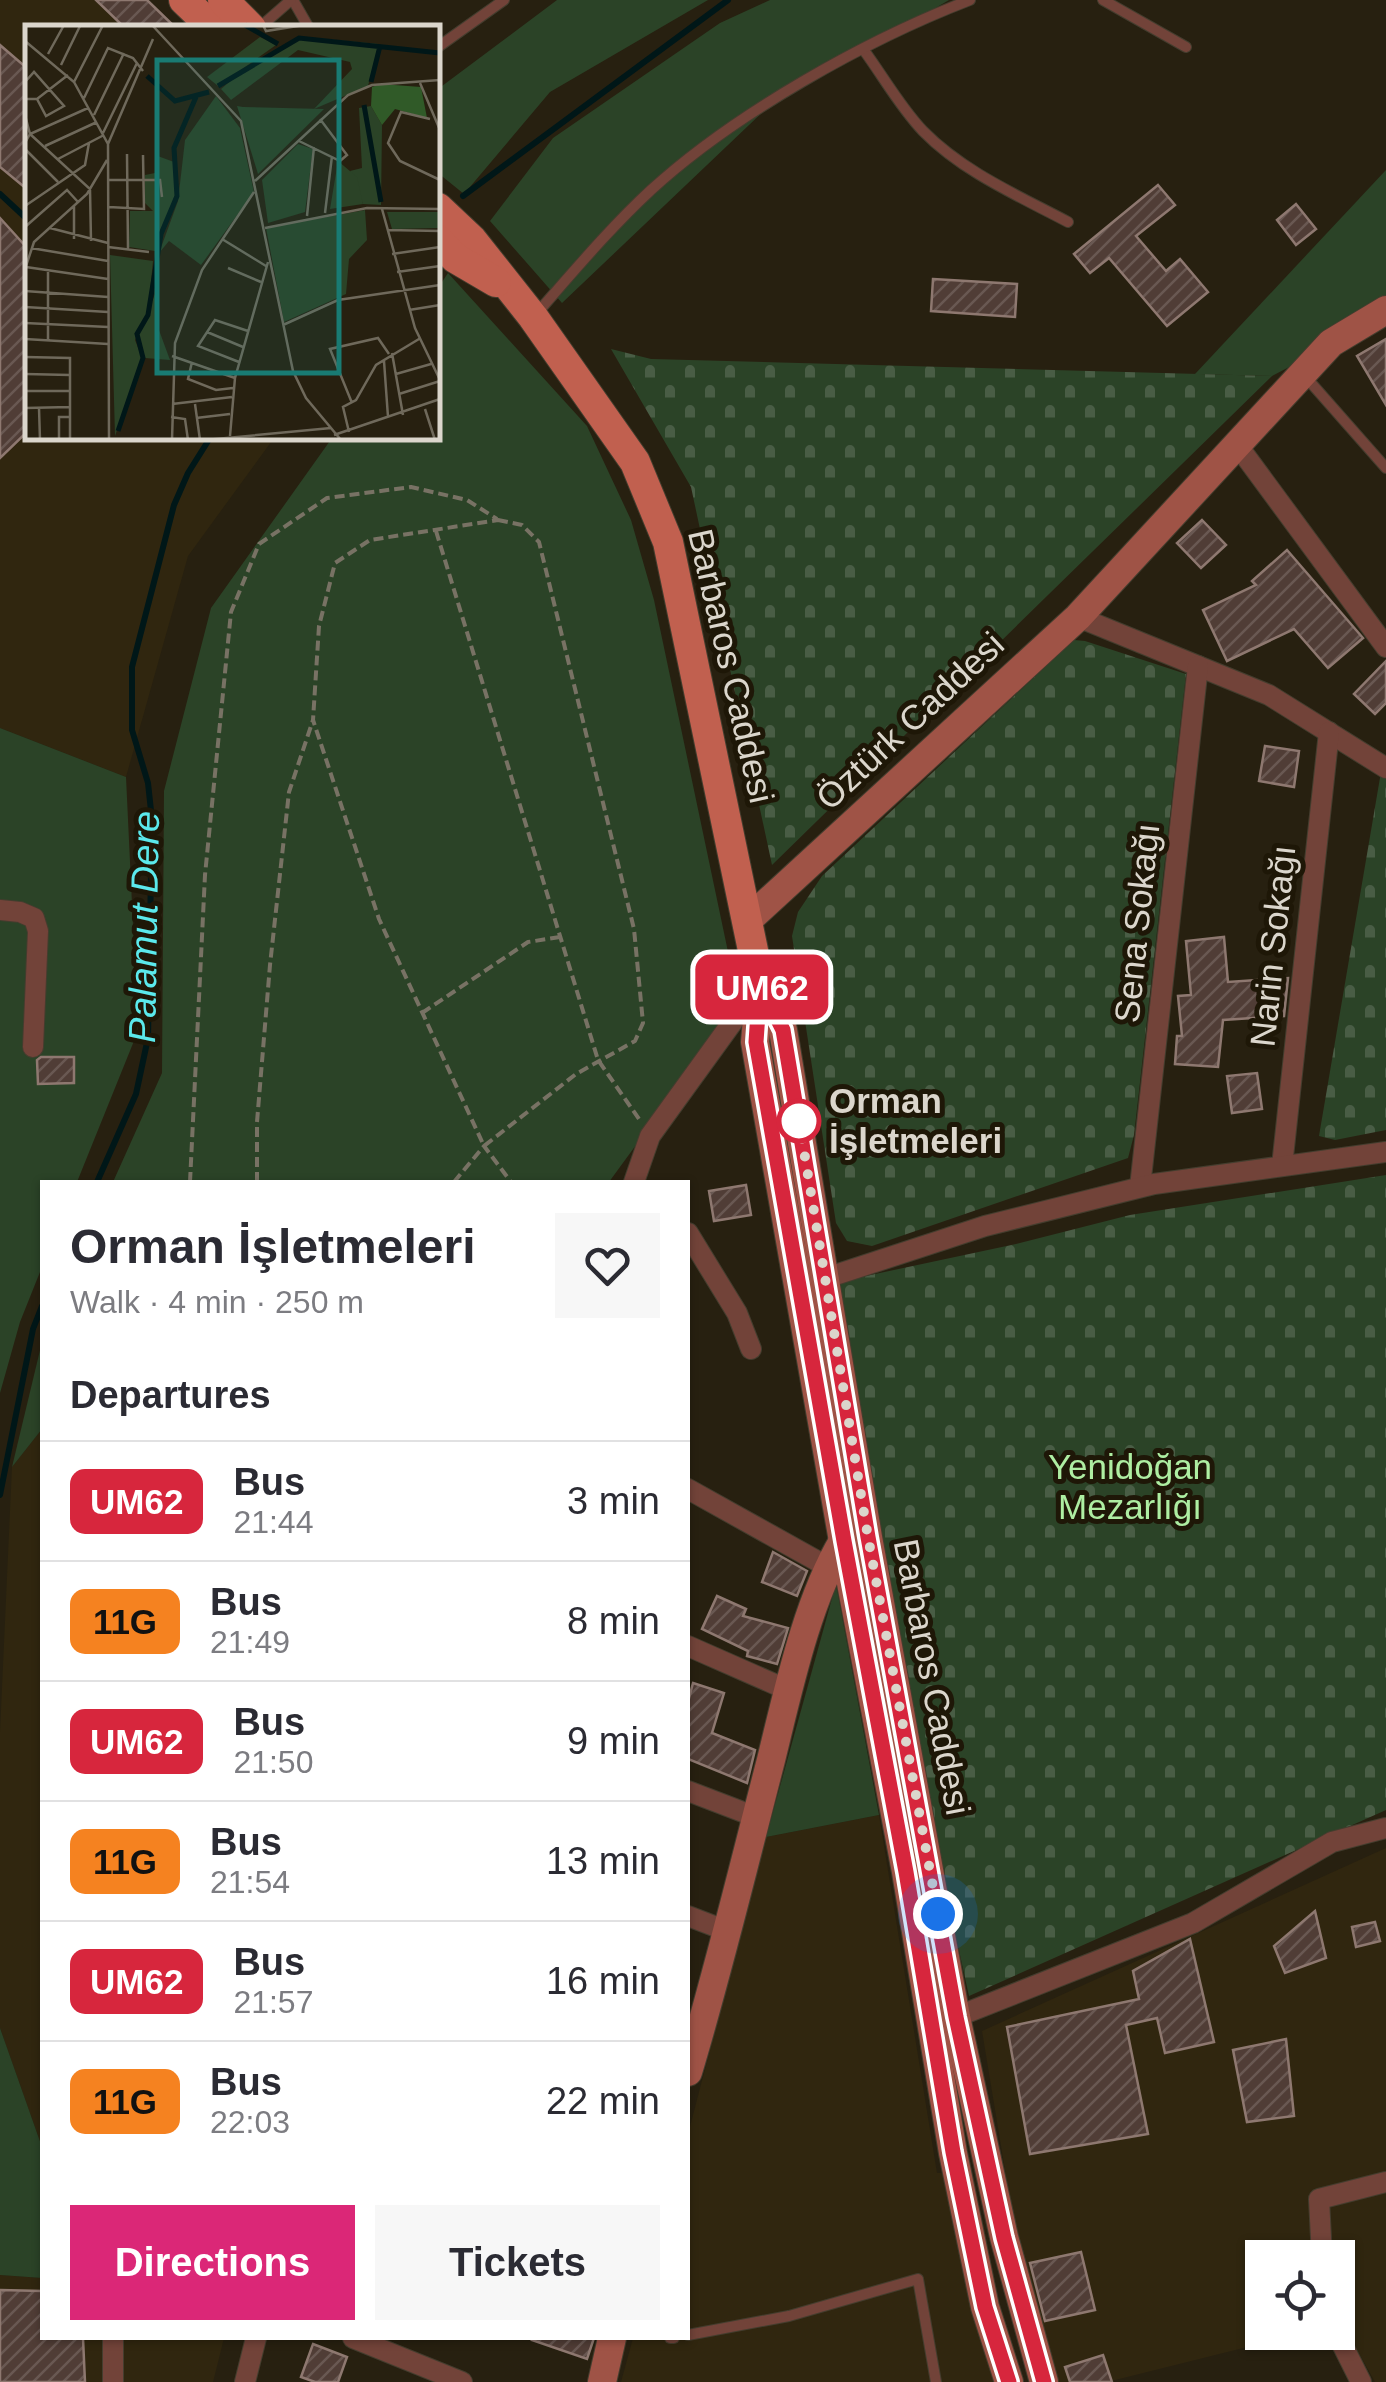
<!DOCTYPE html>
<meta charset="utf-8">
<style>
body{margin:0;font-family:Helvetica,sans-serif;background:#f7f7f7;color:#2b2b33;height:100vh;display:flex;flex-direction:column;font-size:38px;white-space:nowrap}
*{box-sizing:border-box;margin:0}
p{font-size:32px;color:#7c7c81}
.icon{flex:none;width:55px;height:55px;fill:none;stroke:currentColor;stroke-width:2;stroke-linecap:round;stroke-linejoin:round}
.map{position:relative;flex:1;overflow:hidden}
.sheet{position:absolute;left:40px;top:1180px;width:650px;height:1160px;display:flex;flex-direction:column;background:#fff;border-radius:0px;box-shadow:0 2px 8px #0004}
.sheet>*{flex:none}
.badge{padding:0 20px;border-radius:15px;font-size:35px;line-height:65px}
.buttons{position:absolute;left:1245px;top:2240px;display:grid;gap:20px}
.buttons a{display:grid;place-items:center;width:110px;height:110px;border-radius:0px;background:#fff;box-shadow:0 2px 8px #0004;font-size:50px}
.you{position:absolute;width:50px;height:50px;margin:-25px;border:8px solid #fff;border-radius:50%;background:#1a73e8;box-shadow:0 0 0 15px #1a73e833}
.map>.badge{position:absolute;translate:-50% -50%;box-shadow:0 0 0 5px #fff}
h2{padding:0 30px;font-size:38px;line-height:90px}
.round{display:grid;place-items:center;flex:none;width:105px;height:105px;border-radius:0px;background:#f7f7f7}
.head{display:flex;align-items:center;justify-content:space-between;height:170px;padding:0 30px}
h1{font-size:48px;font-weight:800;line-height:75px}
.button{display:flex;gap:20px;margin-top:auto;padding:20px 30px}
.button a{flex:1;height:115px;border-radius:0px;background:#db2777;color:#fff;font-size:40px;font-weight:800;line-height:115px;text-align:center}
.button a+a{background:#f7f7f7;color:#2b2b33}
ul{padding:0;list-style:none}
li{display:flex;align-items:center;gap:30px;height:120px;padding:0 30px;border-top:2px solid #e1e1e2}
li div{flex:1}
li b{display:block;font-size:38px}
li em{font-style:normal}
li .badge{min-width:110px;font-weight:700;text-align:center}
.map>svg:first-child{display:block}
</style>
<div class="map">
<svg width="1386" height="2382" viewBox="0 0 1386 2382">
<defs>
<pattern id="cemetery-stones" width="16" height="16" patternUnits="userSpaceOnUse" patternTransform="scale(2.5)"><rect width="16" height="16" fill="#2b4327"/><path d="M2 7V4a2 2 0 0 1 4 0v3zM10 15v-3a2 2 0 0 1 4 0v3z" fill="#495d45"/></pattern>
<pattern id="building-hatch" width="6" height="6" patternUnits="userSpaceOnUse" patternTransform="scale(2.5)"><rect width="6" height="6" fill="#503d36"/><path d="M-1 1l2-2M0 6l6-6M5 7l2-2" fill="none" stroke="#695852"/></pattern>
</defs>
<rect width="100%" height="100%" fill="#272010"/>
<g fill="#30260f">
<path d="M0,0H140L169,27L28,28V438H274L188,556L126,777L0,728Z"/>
<path d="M42,1429V2147L0,2028V1732L12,1467Z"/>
<path d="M879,1815L937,2173H942L997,2382H621L633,2338H688V2134L766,1837Z"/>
<path d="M1386,1848V2382H1375L1342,2323H1338V2258H1262V2332L1303,2333L1107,2382H1058L1022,2273L982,2031Z"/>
<path d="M0,2275L42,2278V2338H224L213,2382H0Z"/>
</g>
<g fill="#2b4327">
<path d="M557,0H708L550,92L464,194L438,173V89Z"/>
<path d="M770,0H949L767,108L562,303L490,221L553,138L720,23Z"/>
<path d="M1386,170V316L1272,376L1195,374Z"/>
<path d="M448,273L587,426L631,520L654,600L739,1004L609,1182H113L162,1073L164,791L211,608L332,438H438V288Z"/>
<path d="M0,728L126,777L138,1031L77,1182H42V1267L20,1322L0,1393Z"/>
<path d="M42,1342V1429L12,1467Z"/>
<path d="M836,1584L879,1815L766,1837Z"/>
<path d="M0,2028L42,2147V2278L0,2275Z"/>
</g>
<g fill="url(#cemetery-stones)">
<path d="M611,349L651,359L1272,376L772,865L691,487Z"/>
<path d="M1074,640L1085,641L1186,674L1134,1135L1128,1158L872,1246L847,1241L836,1223L792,936L798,912L822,876Z"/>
<path d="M1381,772L1386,777V1130L1335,1140L1319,1136Z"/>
<path d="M1386,1175V1810L969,1996L936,1845L833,1283L1016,1244L1130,1215Z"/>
</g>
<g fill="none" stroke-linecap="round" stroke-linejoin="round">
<g stroke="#001718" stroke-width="6">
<path d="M0,194L28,220"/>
<path d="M463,196L728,0"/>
<path d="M97,1182L136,1094L148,1038L152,820L148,783L132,730V667L174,505L188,473L210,438"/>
<path d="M0,1495L33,1329L42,1306"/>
</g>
</g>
<g fill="url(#building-hatch)" stroke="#8e7870" stroke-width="2.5">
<path d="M96,0H147L176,28H125Z"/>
<path d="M0,45L28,69V190L0,167Z"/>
<path d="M1158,185L1175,205L1136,236L1166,271L1180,259L1208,292L1167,326L1109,258L1090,273L1074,254Z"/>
<path d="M1296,204L1316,229L1296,245L1277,220Z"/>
<path d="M0,218L28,249V431L0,458Z"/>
<path d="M933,279L1017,284L1015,317L931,311Z"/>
<path d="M1386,339V405L1357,356Z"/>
<path d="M1202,520L1226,545L1201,568L1177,543Z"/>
<path d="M1287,550L1363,638L1328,668L1294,629L1227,661L1203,610L1256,585L1252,581Z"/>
<path d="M1386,661V703L1375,714L1354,694Z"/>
<path d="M1265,746L1299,751L1294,787L1259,781Z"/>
<path d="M1224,937L1228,982L1288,978L1284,1016L1223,1020L1218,1067L1175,1064L1177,1036H1182L1178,996L1191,995L1186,941Z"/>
<path d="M41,1057H74V1083L38,1084L37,1060Z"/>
<path d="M1257,1073L1262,1109L1232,1113L1227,1076Z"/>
<path d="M746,1185L751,1215L714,1221L709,1191Z"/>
<path d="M773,1552L807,1571L797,1596L762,1582Z"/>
<path d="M717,1596L746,1609L743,1616L788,1628L777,1664L747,1656L748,1651L702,1629Z"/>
<path d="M693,1683L724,1693L712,1733L755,1750L747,1783L688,1759V1702Z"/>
<path d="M1315,1911L1326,1958L1285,1973L1274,1946Z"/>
<path d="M1375,1922L1380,1941L1356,1947L1352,1927Z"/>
<path d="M1190,1939L1214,2042L1165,2053L1157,2018L1126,2025L1148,2134L1030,2154L1007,2027L1139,1999L1133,1971Z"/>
<path d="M1286,2039L1294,2116L1247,2122L1233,2050Z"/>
<path d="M1081,2252L1095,2310L1045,2321L1030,2263Z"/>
<path d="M0,2290L42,2291V2338H83L85,2382H0Z"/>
<path d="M533,2338H594L587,2359L532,2340Z"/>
<path d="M313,2344L347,2357L338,2382H315L301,2377Z"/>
<path d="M1103,2355L1112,2382H1070L1065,2367Z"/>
</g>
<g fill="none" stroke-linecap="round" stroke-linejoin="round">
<g stroke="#443d2e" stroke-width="12">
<g id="lane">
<path d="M293,0L309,28"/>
<path d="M1103,0L1186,47"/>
<path d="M259,28L291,0"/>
<path d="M438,47L504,0"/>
<path d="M863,49C883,76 900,107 923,131C963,172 1019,196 1068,222"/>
<path d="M537,313C574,271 610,228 651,190C734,114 866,40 970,0"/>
<path d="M1304,375L1386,468"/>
<path d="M688,2335L789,2316L918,2279L936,2382"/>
<path d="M670,2338H674"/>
</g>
</g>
<g stroke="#443d2e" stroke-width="22">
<g id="street">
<path d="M1238,446L1386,647"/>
<path d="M1078,617L1269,695L1386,768"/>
<path d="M0,910L20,912L34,918L38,931L33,1047"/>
<path d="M1282,1166L1329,732"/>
<path d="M634,1182L650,1136L760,984"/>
<path d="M1140,1187L1198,666"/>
<path d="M688,1233L737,1313L751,1349"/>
<path d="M826,1278L985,1226L1154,1184L1386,1152"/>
<path d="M688,1489L828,1567"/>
<path d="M688,1646L788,1690"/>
<path d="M688,1791L756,1817"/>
<path d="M688,1916L727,1931"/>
<path d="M956,2017L1193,1923L1332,1842L1386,1828"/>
<path d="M1322,2258L1319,2199L1386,2182"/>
<path d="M1336,2332L1361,2382"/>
<path d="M353,2338L462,2382"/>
<path d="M113,2382V2338"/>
<path d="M245,2382L256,2338"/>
</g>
</g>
<g stroke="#443d2e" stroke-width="30">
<g id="secondary">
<path d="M748,920L1078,617L1331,343L1386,310"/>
<path d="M760,984L783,1030L868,1537L956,2017L1004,2237L1044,2382"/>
<path d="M760,985L755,1042L843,1541L906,1872L953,2153L985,2307L1009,2382"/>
<path d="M688,2072C719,1969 744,1864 771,1760C788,1691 807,1601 843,1541"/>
<path d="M602,2382L612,2338"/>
</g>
</g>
<g stroke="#443d2e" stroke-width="32">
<g id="primary">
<path d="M184,0L213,28"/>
<path d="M223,0L251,28"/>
<path d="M438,208L472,240L533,317L635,462L668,542L760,984"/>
<path d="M438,240L455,258L496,282"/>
</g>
</g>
<g stroke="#787264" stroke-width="4" stroke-dasharray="10 5" stroke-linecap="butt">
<path d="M498,520L522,525L539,542L634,929L643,1023L635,1041L576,1074L484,1146L379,919L313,720L319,626L335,563L370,540Z"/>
<path d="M436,531L598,1060L639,1119"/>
<path d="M422,1013L528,942L560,937"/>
<path d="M190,1182L205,875L231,612L259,544L327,498L411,487L467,500L497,519"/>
<path d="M257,1182V1122L270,965L289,792L313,720"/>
<path d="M454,1182L484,1146L511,1182"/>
</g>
<use href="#lane" stroke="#724339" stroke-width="10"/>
<use href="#street" stroke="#724339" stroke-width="20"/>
<use href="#secondary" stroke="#9f5346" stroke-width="28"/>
<use href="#primary" stroke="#c1604f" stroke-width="30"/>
</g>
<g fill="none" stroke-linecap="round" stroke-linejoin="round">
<g stroke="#fff" stroke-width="22">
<path id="line" d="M1009,2382L985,2307L953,2152L906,1872L844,1541L756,1042L760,984L783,1030L868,1537L956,2017L1004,2238L1044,2382"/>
</g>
<use href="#line" stroke="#d7263d" stroke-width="15"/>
<path stroke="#dbd6cc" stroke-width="10" stroke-dasharray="0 18" d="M799,1121L868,1537L938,1914"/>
</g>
<circle fill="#fff" stroke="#d7263d" stroke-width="5" cx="799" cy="1121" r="20"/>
<g text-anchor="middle" stroke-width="10" stroke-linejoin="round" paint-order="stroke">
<g font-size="35" fill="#dbd6cc" stroke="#1e1707">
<text transform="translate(731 666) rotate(77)" y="12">Barbaros Caddesi</text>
<text transform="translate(910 721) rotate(-43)" y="12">Öztürk Caddesi</text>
<text transform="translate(1137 923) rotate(-84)" y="12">Sena Sokağı</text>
<text transform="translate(1273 946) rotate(-84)" y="12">Narin Sokağı</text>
<text transform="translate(932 1677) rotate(79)" y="12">Barbaros Caddesi</text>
</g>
<g font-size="35" font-weight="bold" fill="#dbd6cc" stroke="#1e1707" text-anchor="start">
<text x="829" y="1113">Orman<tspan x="829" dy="40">İşletmeleri</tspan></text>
</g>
<g font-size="35" fill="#aeeea2" stroke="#1e1707">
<text x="1130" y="1479">Yenidoğan<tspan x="1130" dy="40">Mezarlığı</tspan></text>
</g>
<g font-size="38" font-style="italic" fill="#5be9ec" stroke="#1e1707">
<text transform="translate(144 927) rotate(-89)" y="13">Palamut Dere</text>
</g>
</g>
<g transform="translate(25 25)">
<rect width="415" height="415" fill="#272010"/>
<path d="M235,12L251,20L193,61L182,52ZM280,12L354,19L343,61L289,84L327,44L325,37L273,25L206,75L196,64L227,38ZM191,71L215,103L229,167L176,240L144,216L134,228L153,176L160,115ZM346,81L357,100L356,180L338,179L325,146L337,143L334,83ZM130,130L149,137L150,170L130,226L104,222L105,186H128L120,178V150L130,148ZM362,187H415V203L367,204ZM85,230L128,236L123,287L110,315L117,333L90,411ZM132,264L131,297L145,335L120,333L113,311Z" fill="#2b4327"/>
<path d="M356,59L396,62L402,93L370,84L357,100L346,81L347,62Z" fill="#305a28"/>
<path d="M212,81L218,82L299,84L233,149ZM273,119L288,124L280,187L243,198L237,155ZM313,136L332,152L338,179L305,184ZM340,185L342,215L324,234L321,269L259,297L241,203Z" fill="#2b4327"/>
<path fill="none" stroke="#001718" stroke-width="5" d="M220,0L253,19M122,51L150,76L184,67M346,57L355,21M193,61L274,13L415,28M339,80L356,177M93,406L118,333L112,309L123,290L136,209L152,171L149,123L171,72"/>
<path fill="none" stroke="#6f695b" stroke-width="2.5" d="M127,0L216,96L268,346L281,373L316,415M238,0L241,6L279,0M0,16L49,57L83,119L84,414M23,29L39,0M36,40L55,1M0,57L9,47L39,81L21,91L12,74M49,57L78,0M395,58L415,105M59,73L83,23L108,33L118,46M0,74H12L43,50M0,90L5,109L65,164L66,216M69,90L99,28M405,94L376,87L363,118L375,136L415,155M78,108L112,38M274,116L315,136L322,130L295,94M0,118L5,109L63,83M83,119L128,14M20,121L72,97M0,124L33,157M102,129L103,224M33,134L79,110M83,155H135L137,172M230,156L323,70L347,60L415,55M0,181L60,140L64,118M49,181V214M84,182L119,184L118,130M357,184L390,303L415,355M300,188L307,131M282,191L289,122M0,202L42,165L53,177M25,203L83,218M240,203L342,183L415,184M362,205L415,206M197,214L241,241M83,222L124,227M6,223L83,236M367,229L415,222M1,242L83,254M203,243L236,257M0,244L9,217L62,169L82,135M372,247L415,241M0,266L83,272M0,282L83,287M384,285L415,280M0,298L83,302M258,300L313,275L415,260M182,307L218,322M0,314L83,319M23,315V245M367,328L378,390M147,331L210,353M0,332L45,333V415M359,336L363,392M167,337L163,354L191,365L208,363M214,337L173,321L190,295L223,306M0,349L45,350M371,349L406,339M0,366H45M374,369L415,356M327,378L305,324L353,313L364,329M147,379L207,372M170,379L175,415M0,383L45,382M14,383L15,415M400,384L410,415M146,392L160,394L163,415M171,393L205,389M324,407L318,382L331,375L351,340L394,314M309,410L415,374M205,411L210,353L243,237M34,415V392H45M147,415L150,318L177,245L229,167M180,415L306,403"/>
<path fill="#197b73" fill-opacity="0.15" stroke="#197b73" stroke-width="5" d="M132,35H314V348H132Z"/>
<rect width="415" height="415" fill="none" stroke="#dbd6cc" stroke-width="5"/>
</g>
</svg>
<div class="buttons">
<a><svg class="icon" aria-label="locate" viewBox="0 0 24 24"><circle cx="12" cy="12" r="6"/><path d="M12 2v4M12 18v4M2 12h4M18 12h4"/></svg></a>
</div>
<div class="you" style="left:938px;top:1914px"></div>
<b class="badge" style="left:762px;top:987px;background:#d7263d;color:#fff">UM62</b>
<section class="sheet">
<div class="head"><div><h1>Orman İşletmeleri</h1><p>Walk · 4 min · 250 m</p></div><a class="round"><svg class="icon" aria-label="heart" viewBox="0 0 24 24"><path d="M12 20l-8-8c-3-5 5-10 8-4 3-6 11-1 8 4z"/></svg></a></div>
<h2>Departures</h2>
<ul>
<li><span class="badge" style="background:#d7263d;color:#fff">UM62</span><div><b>Bus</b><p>21:44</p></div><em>3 min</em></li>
<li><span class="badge" style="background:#f58220;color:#111">11G</span><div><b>Bus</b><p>21:49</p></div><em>8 min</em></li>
<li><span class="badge" style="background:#d7263d;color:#fff">UM62</span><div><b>Bus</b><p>21:50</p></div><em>9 min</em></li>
<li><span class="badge" style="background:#f58220;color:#111">11G</span><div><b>Bus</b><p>21:54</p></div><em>13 min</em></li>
<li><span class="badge" style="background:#d7263d;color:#fff">UM62</span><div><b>Bus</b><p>21:57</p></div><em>16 min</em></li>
<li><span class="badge" style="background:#f58220;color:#111">11G</span><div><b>Bus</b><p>22:03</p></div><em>22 min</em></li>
</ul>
<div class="button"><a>Directions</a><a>Tickets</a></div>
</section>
</div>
